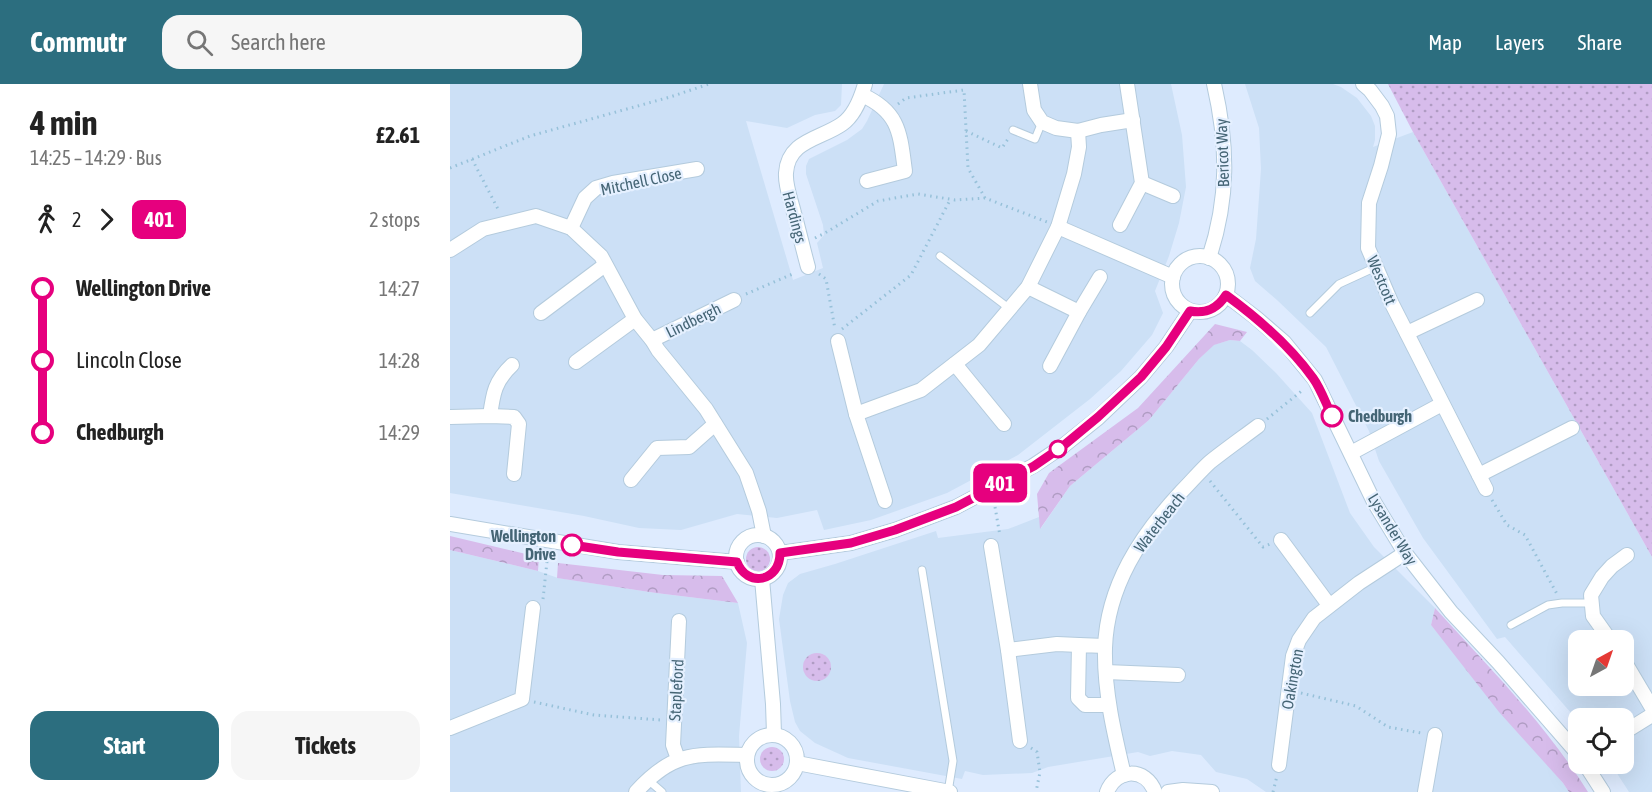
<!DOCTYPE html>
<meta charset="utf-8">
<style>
body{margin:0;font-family:"Asap Condensed",sans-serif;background:#f6f6f6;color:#222;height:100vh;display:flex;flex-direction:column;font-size:22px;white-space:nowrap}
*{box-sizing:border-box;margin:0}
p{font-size:20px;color:#767676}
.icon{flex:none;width:33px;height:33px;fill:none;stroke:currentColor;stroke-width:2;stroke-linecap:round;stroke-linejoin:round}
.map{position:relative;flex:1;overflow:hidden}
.details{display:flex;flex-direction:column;background:#fff;width:450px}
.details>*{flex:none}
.badge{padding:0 12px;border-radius:9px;font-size:21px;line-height:39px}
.needle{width:39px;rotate:40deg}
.tools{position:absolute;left:1118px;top:546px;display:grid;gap:12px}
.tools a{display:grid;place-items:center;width:66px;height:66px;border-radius:12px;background:#fff;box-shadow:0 6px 24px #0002;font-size:30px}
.map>.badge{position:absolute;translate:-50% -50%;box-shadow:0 0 0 3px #fff}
.legs{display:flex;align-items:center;gap:9px;height:66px;padding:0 30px;font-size:20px}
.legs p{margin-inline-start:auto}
.headline{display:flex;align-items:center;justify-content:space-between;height:102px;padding:0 30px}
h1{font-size:33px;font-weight:700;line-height:45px}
.action{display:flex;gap:12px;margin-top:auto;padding:12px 30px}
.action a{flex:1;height:69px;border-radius:18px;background:#2c6e7f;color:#fff;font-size:24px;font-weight:700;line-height:69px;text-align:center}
.action a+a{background:#f6f6f6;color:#222}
ul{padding:0 30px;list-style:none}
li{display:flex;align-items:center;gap:21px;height:72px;font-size:22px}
li i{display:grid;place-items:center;width:9px;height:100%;margin:0 8px;background:currentColor}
li i::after{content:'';width:15px;height:15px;margin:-8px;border:4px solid;border-radius:50%;background:#fff}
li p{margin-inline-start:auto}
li:first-child i{background:linear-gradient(#0000 50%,currentColor 0)}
li:last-child i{background:linear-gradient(currentColor 50%,#0000 0)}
header{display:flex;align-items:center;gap:36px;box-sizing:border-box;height:84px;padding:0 30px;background:#2c6e7f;color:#fff}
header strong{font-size:28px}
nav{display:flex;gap:33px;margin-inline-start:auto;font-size:21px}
.search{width:420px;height:54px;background:#f6f6f6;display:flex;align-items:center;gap:15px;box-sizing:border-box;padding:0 21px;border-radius:18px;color:#767676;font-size:22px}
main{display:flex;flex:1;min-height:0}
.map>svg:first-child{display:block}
</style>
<header>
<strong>Commutr</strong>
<div class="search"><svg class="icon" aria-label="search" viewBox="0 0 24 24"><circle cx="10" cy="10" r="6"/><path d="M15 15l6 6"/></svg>Search here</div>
<nav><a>Map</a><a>Layers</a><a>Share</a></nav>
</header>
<main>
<section class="details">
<div class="headline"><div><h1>4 min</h1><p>14:25 – 14:29 · Bus</p></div><b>£2.61</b></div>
<div class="legs"><svg class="icon" aria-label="walk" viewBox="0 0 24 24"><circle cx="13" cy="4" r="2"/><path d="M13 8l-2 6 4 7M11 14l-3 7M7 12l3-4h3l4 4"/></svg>2<svg class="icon" aria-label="forward" viewBox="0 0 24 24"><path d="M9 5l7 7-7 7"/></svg><b class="badge" style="background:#e6007e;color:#fff">401</b><p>2 stops</p></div>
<ul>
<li><i style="color:#e6007e"></i><b>Wellington Drive</b><p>14:27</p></li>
<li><i style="color:#e6007e"></i><span>Lincoln Close</span><p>14:28</p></li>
<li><i style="color:#e6007e"></i><b>Chedburgh</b><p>14:29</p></li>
</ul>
<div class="action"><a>Start</a><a>Tickets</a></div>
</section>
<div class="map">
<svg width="1202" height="708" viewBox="0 0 1202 708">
<defs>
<pattern id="grass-dots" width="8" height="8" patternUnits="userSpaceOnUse" patternTransform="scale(1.5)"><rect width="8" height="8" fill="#d7bceb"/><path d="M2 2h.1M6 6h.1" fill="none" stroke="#b09cc3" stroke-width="1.8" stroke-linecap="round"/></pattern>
<pattern id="forest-crowns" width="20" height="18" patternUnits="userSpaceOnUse" patternTransform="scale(1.5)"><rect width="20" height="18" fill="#d7bceb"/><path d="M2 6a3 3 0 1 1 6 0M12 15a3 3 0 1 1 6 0" fill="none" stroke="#b09cc3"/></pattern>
</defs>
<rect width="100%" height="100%" fill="#deebfe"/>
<g fill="#cce0f6" fill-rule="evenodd">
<path d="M0,0H392L391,21L385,27L365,31L337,44L296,37L343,196L373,184L367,159L374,151L373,141L356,90V82L359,75L397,56L412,45L417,37L434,0H721L732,51L736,103L729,139L719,172L705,207L713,229L702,251L671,287L640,315L568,371L497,409L421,436L374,446L367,426L327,434L287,430L231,446L189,444L134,432L0,409Z"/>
<path d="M795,0H883L891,3L907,14L921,32L925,42V56L923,63L963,48L1202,473V708H1179L1161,680H1173V634H1128V637L1055,553L1047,555L973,454L929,377L919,347L876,263L827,216L805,197L800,184L806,155L811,85L809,44ZM1128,556H1173V602H1128Z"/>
<path d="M780,256L790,257L802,266L826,289L862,329L900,429L924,463L985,524L981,541L1113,699L1119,708H816L797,695L766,688L751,671L722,667L700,672L688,668L598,683L582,689L533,691L515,687L512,695L398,674L365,659L350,647L345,638L340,617L329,535L333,511L338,499L350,490L385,480L486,447L488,454L558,445L589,433L591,444L620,402L699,336L749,275L763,261Z"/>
<path d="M0,466L88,487L108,494L206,509L288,519L297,559L289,652L291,708H0Z"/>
</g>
<g fill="url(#grass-dots)">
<path d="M938,0H1202V473L963,48Z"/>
<circle cx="308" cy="475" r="12"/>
<circle cx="367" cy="583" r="14"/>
<circle cx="322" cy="675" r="12"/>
</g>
<g fill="url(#forest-crowns)">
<path d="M765,240L797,248L790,257L780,256L764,261L749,275L699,336L620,402L590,445L587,410L599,389L688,324Z"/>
<path d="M0,452L89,473L88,487L0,466Z"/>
<path d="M108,479L213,491L272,492L288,519L206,509L107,494Z"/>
<path d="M985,524C1039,583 1096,641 1138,708H1119L1113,699L1049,628L981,541Z"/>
</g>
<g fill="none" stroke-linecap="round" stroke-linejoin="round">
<g stroke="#b4cbdd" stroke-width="9">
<g id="lane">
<path d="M563,46L585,55L592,38"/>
<path d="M490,172L560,225"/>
<path d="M860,229L889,200L926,183"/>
<path d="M472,486L503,677L498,708"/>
<path d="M1061,541L1098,521L1112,519H1142"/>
<path d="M197,695L212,708"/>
</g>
</g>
<g stroke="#b4cbdd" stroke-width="16">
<g id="street">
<path d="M580,0L584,26L592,38L606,44L628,47L651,41L683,36"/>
<path d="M913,0L920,6L932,22L937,32L939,50L931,82L919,119L918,164L941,218L1036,405"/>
<path d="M412,11C450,28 450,50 455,87L417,97"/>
<path d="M692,99L723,112"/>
<path d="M670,141L692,99L677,0"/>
<path d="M608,143L723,193"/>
<path d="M121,144L135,114L146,104L163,99L247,85"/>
<path d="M0,166L33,145L86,132L121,144L151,172L185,235L202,256L208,266L256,325L296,389L309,427L314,452"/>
<circle cx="750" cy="200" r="28"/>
<path d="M759,174C779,114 778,61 764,0"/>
<path d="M358,183C353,165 349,147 344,129C341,116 335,102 336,89C338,56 371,55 392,40C405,31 411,14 415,0"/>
<path d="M578,203L629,228"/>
<path d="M776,211L805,233L834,258L865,296L924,418L955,469L1001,528L1048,578L1128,670"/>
<path d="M91,229L155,181"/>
<path d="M957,249L1027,216"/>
<path d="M202,256L284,216"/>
<path d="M388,257L406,330L435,417"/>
<path d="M126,278L185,235"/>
<path d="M505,280L554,340"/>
<path d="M600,282L629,228L650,193"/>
<path d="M406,330L471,306L529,261L578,203L608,143L624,90L629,63L628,47"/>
<path d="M40,332C43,309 45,297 62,281"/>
<path d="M0,333L40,332L64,333L69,340L64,390"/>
<path d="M901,369L992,320"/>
<path d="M1029,391L1122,344"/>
<path d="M181,396L207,364L239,363L265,340"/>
<path d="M0,440L168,468L287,478"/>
<circle cx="308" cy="473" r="22"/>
<path d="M831,456L879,521"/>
<path d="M541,462L558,566L570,657"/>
<path d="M330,469L401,459L445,446L506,423L583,382L613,362L648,334L691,293L716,263L740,227"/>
<path d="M312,495L323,620L324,650"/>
<path d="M1160,556L1143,532L1141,511L1152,493L1162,482L1177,471"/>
<path d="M655,562L629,561L628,614L635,621H659"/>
<path d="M558,566L607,560L629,561"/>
<path d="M1173,575L1202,624"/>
<path d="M656,588L728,591"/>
<path d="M0,644L72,615L83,524"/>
<path d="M1173,649L1202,631"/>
<circle cx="322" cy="676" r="25"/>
<path d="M228,675L223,661L229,537"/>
<path d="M347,679L500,708"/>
<path d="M1135,680L1153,708"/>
<path d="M829,681L843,572L849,556L864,534L909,499L955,469"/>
<path d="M674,691C664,649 654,607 655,564C657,502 691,451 731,408C741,398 750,387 760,378C775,366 792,354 808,342"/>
<path d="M186,708C223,667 245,670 296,671"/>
<path d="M657,708C666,684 696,683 705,708"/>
<path d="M718,708L733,706L762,708"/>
<path d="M975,708L985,651"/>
</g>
</g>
<g stroke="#97c1d9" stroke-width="3" stroke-dasharray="1.5 4.5" stroke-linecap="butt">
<path d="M448,20L456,14L514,6L518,84L535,114"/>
<path d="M516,47L552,64L558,55"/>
<path d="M22,75L49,127"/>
<path d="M0,84L80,52L220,13L259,0"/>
<path d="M365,154L375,149L428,117L468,110L505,116L535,114L597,138"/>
<path d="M369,190L376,195L385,245"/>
<path d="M296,210L345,189"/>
<path d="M392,245L461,191L500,116"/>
<path d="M817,335L854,305"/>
<path d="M760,397L813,463L820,460"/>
<path d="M1042,416L1057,441L1075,451L1107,510"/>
<path d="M544,417L550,452"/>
<path d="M93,515L98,468"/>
<path d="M851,609L906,622L938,643L971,649"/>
<path d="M84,618L144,631L211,636"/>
<path d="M581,664L587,668L590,688L586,708"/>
<path d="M823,708L827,692"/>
</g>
<use href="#lane" stroke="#fff" stroke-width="7"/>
<use href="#street" stroke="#fff" stroke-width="14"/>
</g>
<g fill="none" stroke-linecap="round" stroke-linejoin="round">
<g stroke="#fff" stroke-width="14">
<path id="line-1" d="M122,461L168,468L287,478C297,504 330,498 330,469L401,459L445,446L506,423L584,382L613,362L648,333L691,293L716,263L740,227C756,230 767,225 776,211C809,235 839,261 863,294C871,305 876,320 882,332"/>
</g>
<use href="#line-1" stroke="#e6007e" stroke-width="9"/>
</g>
<g fill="#fff" stroke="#e6007e" stroke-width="3">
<circle cx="882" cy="332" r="10"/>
<circle cx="608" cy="365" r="8"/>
<circle cx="122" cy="461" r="10"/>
</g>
<g text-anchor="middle" stroke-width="4.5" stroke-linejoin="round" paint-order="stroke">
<g font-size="16" fill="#456575" stroke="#e5f0ff">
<text transform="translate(772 69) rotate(-92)" y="6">Bericot Way</text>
<text transform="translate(191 97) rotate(-12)" y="6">Mitchell Close</text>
<text transform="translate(345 133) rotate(75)" y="6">Hardings</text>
<text transform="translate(932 196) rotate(67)" y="6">Westcott</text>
<text transform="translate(243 236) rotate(-26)" y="6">Lindbergh</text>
<text transform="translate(709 438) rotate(-52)" y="6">Waterbeach</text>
<text transform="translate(943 445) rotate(59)" y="6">Lysander Way</text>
<text transform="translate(842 595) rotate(-80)" y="6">Oakington</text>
<text transform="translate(226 606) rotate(-87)" y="6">Stapleford</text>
</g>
<g font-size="16" font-weight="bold" fill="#456575" stroke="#e5f0ff" text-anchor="start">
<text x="898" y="338">Chedburgh</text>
<text x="106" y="458" text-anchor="end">Wellington<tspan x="106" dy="18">Drive</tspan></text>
</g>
</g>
</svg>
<div class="tools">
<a><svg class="needle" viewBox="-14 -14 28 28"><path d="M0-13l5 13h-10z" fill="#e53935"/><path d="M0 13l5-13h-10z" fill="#767676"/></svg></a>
<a><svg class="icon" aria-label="locate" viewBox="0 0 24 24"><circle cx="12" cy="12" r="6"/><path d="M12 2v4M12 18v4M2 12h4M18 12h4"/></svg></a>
</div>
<b class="badge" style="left:550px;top:399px;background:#e6007e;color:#fff">401</b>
</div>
</main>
